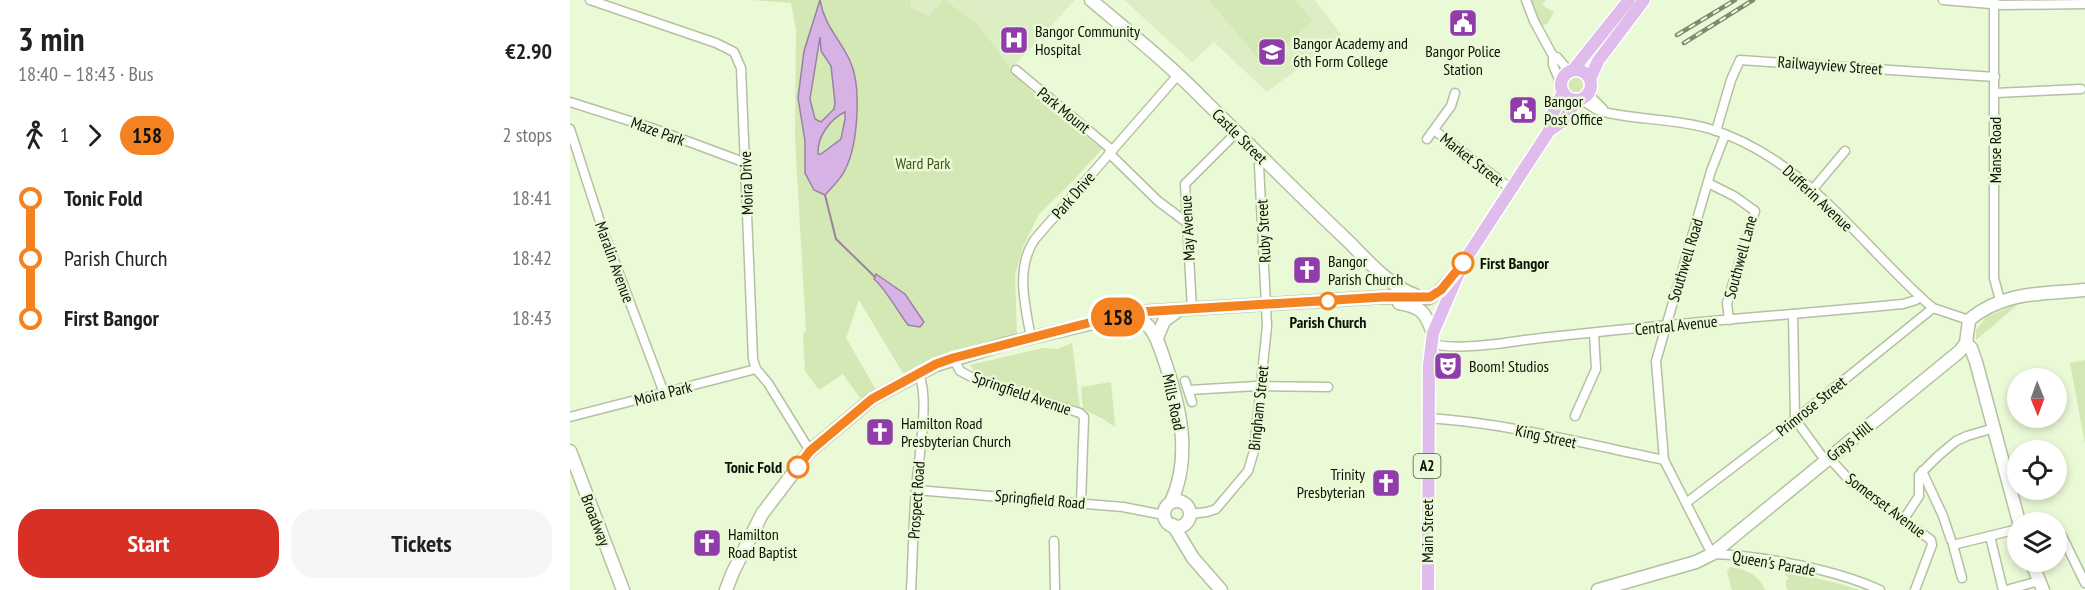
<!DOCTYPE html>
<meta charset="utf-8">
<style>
body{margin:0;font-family:"PT Sans Narrow",sans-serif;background:#f6f6f6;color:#202124;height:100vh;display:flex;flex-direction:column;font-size:22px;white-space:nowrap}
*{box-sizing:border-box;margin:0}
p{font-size:20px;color:#757577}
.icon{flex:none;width:33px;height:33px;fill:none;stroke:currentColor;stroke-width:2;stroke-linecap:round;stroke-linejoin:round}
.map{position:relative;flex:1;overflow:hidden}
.panel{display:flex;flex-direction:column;background:#fff;width:570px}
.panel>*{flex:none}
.badge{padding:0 12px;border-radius:20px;font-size:21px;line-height:39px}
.needle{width:39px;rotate:179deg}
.buttons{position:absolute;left:1437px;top:368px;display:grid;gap:12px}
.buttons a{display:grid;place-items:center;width:60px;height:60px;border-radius:50%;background:#fff;box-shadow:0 3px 9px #0003;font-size:30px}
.map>.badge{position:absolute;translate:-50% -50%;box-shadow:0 0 0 3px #fff}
.legs{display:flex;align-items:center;gap:9px;height:66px;padding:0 18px;font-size:20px}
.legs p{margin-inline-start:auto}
.summary{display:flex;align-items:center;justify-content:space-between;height:102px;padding:0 18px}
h1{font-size:33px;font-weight:800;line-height:45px}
.action{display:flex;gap:12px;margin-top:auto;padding:12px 18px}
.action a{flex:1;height:69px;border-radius:24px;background:#d93025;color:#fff;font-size:24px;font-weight:800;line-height:69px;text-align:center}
.action a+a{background:#f6f6f6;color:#202124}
ul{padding:0 18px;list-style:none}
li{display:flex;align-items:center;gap:21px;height:60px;font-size:22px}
li i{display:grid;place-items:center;width:9px;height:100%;margin:0 8px;background:currentColor}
li i::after{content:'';width:15px;height:15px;margin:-8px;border:4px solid;border-radius:50%;background:#fff}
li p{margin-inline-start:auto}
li:first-child i{background:linear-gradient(#0000 50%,currentColor 0)}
li:last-child i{background:linear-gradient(currentColor 50%,#0000 0)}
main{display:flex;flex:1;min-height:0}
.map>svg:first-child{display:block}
</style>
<main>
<section class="panel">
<div class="summary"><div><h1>3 min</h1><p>18:40 – 18:43 · Bus</p></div><b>€2.90</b></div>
<div class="legs"><svg class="icon" aria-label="walk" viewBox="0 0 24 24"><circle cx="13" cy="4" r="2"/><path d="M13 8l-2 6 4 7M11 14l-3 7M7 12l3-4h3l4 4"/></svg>1<svg class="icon" aria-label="forward" viewBox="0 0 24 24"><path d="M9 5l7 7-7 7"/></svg><b class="badge" style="background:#f58220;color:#111">158</b><p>2 stops</p></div>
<ul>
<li><i style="color:#f58220"></i><b>Tonic Fold</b><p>18:41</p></li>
<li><i style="color:#f58220"></i><span>Parish Church</span><p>18:42</p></li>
<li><i style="color:#f58220"></i><b>First Bangor</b><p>18:43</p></li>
</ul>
<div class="action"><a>Start</a><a>Tickets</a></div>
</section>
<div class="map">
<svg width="1515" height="590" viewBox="0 0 1515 590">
<rect width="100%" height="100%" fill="#eaf9d6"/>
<g fill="#ddeec5">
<path d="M341,0H373L359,16L340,8Z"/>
<path d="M375,0H505L441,69L410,26Z"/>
<path d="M554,0H746L745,1L772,35L697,92L644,42L622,62Z"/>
</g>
<g fill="#d3e8b4">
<path d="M182,0H341V8L359,16L373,0H375L410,26L445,75L474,104L532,149L502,182L469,214L453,247L445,275L447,337L371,357L334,375L289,300L276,338L306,390L290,398L273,374L249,390L235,371L233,334L236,331L225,138L226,30L221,3Z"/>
<path d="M639,0H725L743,21L693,64Z"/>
<path d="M960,0H976L972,5L984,12L978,23L972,26Z"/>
<circle cx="1005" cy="85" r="8"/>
<path d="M1452,301L1406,340V330L1416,317Z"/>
<path d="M502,343L510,408L413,376L404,371L400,365L473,348L487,349Z"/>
<path d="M1515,360V444L1500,363Z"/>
<path d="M541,382L545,427L533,419L513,409L511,387Z"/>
<path d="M1160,567C1175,569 1189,575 1195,590H1162L1157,572Z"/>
<path d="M1213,571L1267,583L1290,590H1218L1216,587V580L1219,579Z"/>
</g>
<g fill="#d7b2e5" stroke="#9a82a2" stroke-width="1.5" fill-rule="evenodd">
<path d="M250,0C255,28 270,38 280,61C292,86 288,145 275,170C271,179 262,187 255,195L244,190L235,173V141L228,98L234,51ZM250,37L251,51L261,66L265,103L264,109L251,122L245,119L240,99ZM275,112V119L271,139L251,154H248C247,137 260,119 275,112Z"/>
<path d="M306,274L335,294L354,322L350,327L338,325C328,312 315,288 304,279Z"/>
</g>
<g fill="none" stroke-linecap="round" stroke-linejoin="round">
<path stroke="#9a82a2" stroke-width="2" d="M255,195L266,239L305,277"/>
<g stroke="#b4c1a1" stroke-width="11">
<g id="street">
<path d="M20,0L146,43L164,52L171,68L183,359L186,369L198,383L240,451"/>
<path d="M956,0L964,21L983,56V65L991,84"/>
<path d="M1373,0L1433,5L1515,4"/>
<path d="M1424,0V278L1430,300"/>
<path d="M983,56L987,57L999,71"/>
<path d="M446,70L542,150"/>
<path d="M1425,93L1511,89"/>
<path d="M1018,94L1033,109"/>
<path d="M1010,99L1027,110L1038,113C1071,120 1105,119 1137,128C1231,155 1287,240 1356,302L1363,308L1399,320"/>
<path d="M0,102L82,128L176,163"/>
<path d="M0,129L33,231L94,393"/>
<path d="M864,130L941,189"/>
<path d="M1146,131L1161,80L1170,60L1425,77"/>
<path d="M1155,135L1141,171L1086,361L1094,460L1142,554C1190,555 1267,570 1310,590"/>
<path d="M857,139L881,106L885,93"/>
<path d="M539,153L588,201L616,222"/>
<path d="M1138,183L1164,196L1185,211L1157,303L1159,320"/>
<path d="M1243,189L1275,151"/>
<path d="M622,310L615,184L667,132"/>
<path d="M1223,314L1225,419L1252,456L1263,462L1281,482L1361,540L1362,545L1345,590"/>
<path d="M461,338C455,305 445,268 465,239L608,75"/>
<path d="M861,342C874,352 937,343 955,340C1081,325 1207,316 1333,304L1346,300L1349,297"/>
<path d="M383,358L390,371L409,381L510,413L514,417L511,503"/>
<path d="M615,381L622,402"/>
<path d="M619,390L687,386L758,387"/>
<path d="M1005,416L1026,369L1024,333"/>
<path d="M0,417L186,369"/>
<path d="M858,418C937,423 1016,444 1094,460"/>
<path d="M1352,471L1373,516L1381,540"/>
<path d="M346,490L553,507L594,515"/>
<path d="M1116,503L1222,422L1363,308"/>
<path d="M620,514L637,512L646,509L678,471L684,451L697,326L689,165L692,158"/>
<path d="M1334,519L1349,496V475L1368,456L1386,441L1397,436L1424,428"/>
<path d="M1486,534L1492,536L1515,583"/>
<path d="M1420,536L1433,590"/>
<path d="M484,541L485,590"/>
<path d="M1392,578L1383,545L1448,529"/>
<path d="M341,590C343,556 343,523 346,489C348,461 360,399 349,375"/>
<path d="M1436,590L1469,581"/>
</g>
</g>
<g stroke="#b4c1a1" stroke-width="15">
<g id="secondary">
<path d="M521,0C559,32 599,64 634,100C682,147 729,195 778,241C796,259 820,287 845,295"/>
<path d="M829,303C852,307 855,312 863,333"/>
<path d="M556,317C565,319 574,320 580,328C588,338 591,351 595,362C610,407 622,457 601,502"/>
<path d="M587,338L594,321L609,310"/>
<path d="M1396,343L1401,348L1406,362L1449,522"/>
<path d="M0,451L53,590"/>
<circle cx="607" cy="514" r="13"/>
<path d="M603,525L623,558L651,590"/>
<path d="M1461,561L1473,590"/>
<path d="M156,590L163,572L192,514L240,451L302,399L366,365L435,344L569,312L813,297L859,298L871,290L889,269"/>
<path d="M1028,590L1126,562L1142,554L1390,351L1396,343L1399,320C1433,291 1473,294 1515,290"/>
</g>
</g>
<g stroke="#fff" stroke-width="15">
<g id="primary">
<circle cx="1006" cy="85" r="15"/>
<path d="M1003,70L1059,0"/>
<path d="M1020,79L1028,61L1074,0"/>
<path d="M979,131L983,113L993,92"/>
<path d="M858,590L859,365L863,333L893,263L979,131L993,121L1007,100"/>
</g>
</g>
<use href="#street" stroke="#fff" stroke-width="8"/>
<use href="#secondary" stroke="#fff" stroke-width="12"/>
<use href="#primary" stroke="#e0bcec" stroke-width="12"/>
<g stroke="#808a72" stroke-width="4.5">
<g id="rail">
<path d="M1107,35L1165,0"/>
<path d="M1114,43L1183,0"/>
</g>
</g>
<use href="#rail" stroke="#eaf9d6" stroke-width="2" stroke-dasharray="7" stroke-linecap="butt"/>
</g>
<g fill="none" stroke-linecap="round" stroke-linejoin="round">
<g stroke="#fff" stroke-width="14">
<path id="line-1" d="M228,467L240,451L302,399L366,364L383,358L526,321L569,312L813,297H860L871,290L893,263"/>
</g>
<use href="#line-1" stroke="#f58220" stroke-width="9"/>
</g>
<defs>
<g id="civic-square" transform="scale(1.5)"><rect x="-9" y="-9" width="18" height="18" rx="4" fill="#903caa" stroke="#eaf9d6"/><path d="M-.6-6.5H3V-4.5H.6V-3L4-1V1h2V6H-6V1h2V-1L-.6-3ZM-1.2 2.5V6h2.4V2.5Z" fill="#fff"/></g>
<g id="hospital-square" transform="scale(1.5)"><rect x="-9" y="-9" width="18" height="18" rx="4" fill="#903caa" stroke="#eaf9d6"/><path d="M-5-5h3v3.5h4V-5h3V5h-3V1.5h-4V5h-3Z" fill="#fff"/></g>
<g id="school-square" transform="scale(1.5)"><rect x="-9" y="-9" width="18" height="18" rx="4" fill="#903caa" stroke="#eaf9d6"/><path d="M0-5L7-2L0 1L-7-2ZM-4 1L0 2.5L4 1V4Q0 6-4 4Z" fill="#fff"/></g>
<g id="church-square" transform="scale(1.5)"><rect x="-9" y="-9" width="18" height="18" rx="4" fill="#903caa" stroke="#eaf9d6"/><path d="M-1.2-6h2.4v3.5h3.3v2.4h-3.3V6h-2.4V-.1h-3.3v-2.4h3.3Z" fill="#fff"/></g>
<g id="theatre-square" transform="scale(1.5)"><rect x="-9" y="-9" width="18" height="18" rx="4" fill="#903caa" stroke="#eaf9d6"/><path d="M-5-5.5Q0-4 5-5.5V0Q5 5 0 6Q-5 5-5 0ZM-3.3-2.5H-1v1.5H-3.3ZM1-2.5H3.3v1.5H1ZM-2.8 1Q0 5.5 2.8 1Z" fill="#fff"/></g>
</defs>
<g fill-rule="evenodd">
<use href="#civic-square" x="893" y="23"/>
<use href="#hospital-square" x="444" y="40"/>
<use href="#school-square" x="702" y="52"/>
<use href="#civic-square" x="953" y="110"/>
<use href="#church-square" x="737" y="270"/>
<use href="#theatre-square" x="878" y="366"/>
<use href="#church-square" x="310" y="432"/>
<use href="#church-square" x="816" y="483"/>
<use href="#church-square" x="137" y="543"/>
</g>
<g fill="#fff" stroke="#f58220" stroke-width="3">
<circle cx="893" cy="263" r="10"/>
<circle cx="758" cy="301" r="8"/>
<circle cx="228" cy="467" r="10"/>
</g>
<g text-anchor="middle" stroke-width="5" stroke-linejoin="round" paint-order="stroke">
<rect fill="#eaf9d6" stroke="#4f5745" stroke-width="1.5" x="843.5" y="454" width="27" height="24" rx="4.5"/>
<g font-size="15" font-weight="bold" fill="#0d1207">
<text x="857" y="471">A2</text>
</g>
<g font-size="16" fill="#0d1207" stroke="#eaf9d6" text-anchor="start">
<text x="465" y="37">Bangor Community<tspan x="465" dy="18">Hospital</tspan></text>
<text x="723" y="49">Bangor Academy and<tspan x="723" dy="18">6th Form College</tspan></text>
<text x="893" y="57" text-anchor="middle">Bangor Police<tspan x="893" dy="18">Station</tspan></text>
<text x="974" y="107">Bangor<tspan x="974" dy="18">Post Office</tspan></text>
<text x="758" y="267">Bangor<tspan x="758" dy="18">Parish Church</tspan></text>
<text x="899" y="372">Boom! Studios</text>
<text x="331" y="429">Hamilton Road<tspan x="331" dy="18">Presbyterian Church</tspan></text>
<text x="795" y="480" text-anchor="end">Trinity<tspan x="795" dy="18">Presbyterian</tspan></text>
<text x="158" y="540">Hamilton<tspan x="158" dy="18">Road Baptist</tspan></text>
</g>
<g font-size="16" fill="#0d1207" stroke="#eaf9d6">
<text transform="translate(1260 65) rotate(4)" y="6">Railwayview Street</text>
<text transform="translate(494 110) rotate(39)" y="6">Park Mount</text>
<text transform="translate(88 131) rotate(20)" y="6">Maze Park</text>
<text transform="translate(670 136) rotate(45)" y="6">Castle Street</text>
<text transform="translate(1425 150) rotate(-90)" y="6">Manse Road</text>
<text transform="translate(902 159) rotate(38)" y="6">Market Street</text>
<text transform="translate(176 183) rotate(-92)" y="6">Moira Drive</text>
<text transform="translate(503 195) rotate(-49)" y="6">Park Drive</text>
<text transform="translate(1248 198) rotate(43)" y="6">Dufferin Avenue</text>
<text transform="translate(617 228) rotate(-93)" y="6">May Avenue</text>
<text transform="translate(693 231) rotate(-93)" y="6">Ruby Street</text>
<text transform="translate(1170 257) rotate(-75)" y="6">Southwell Lane</text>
<text transform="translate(1115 260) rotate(-73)" y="6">Southwell Road</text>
<text transform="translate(45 262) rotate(70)" y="6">Maralin Avenue</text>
<text transform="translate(1106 325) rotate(-6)" y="6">Central Avenue</text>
<text transform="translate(93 393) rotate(-14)" y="6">Moira Park</text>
<text transform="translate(452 393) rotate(19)" y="6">Springfield Avenue</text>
<text transform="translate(604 402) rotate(78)" y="6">Mills Road</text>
<text transform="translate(1241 406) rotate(-39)" y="6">Primrose Street</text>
<text transform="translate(688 408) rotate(-84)" y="6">Bingham Street</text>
<text transform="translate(976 436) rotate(12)" y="6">King Street</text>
<text transform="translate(1279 441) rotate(-39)" y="6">Grays Hill</text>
<text transform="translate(470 499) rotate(5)" y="6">Springfield Road</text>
<text transform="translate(346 500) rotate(-86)" y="6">Prospect Road</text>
<text transform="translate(1316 505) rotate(37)" y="6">Somerset Avenue</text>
<text transform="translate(26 520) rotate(69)" y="6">Broadway</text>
<text transform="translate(857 531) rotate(-90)" y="6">Main Street</text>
<text transform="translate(1204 563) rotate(10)" y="6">Queen's Parade</text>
</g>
<g font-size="16" fill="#405519" stroke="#eaf9d6">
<text x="353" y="169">Ward Park</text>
</g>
<g font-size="16" font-weight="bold" fill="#0d1207" stroke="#eaf9d6" text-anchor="start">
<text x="910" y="269">First Bangor</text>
<text x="758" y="328" text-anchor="middle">Parish Church</text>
<text x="212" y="473" text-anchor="end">Tonic Fold</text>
</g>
</g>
</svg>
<div class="buttons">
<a><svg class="needle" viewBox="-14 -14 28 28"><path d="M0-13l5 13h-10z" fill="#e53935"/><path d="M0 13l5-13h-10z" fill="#757577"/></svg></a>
<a><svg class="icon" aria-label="locate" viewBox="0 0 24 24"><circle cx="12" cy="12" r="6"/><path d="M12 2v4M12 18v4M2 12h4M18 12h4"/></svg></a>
<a><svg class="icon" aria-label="layers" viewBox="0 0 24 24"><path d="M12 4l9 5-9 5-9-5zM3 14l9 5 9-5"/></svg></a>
</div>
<b class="badge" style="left:548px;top:317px;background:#f58220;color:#111">158</b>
</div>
</main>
